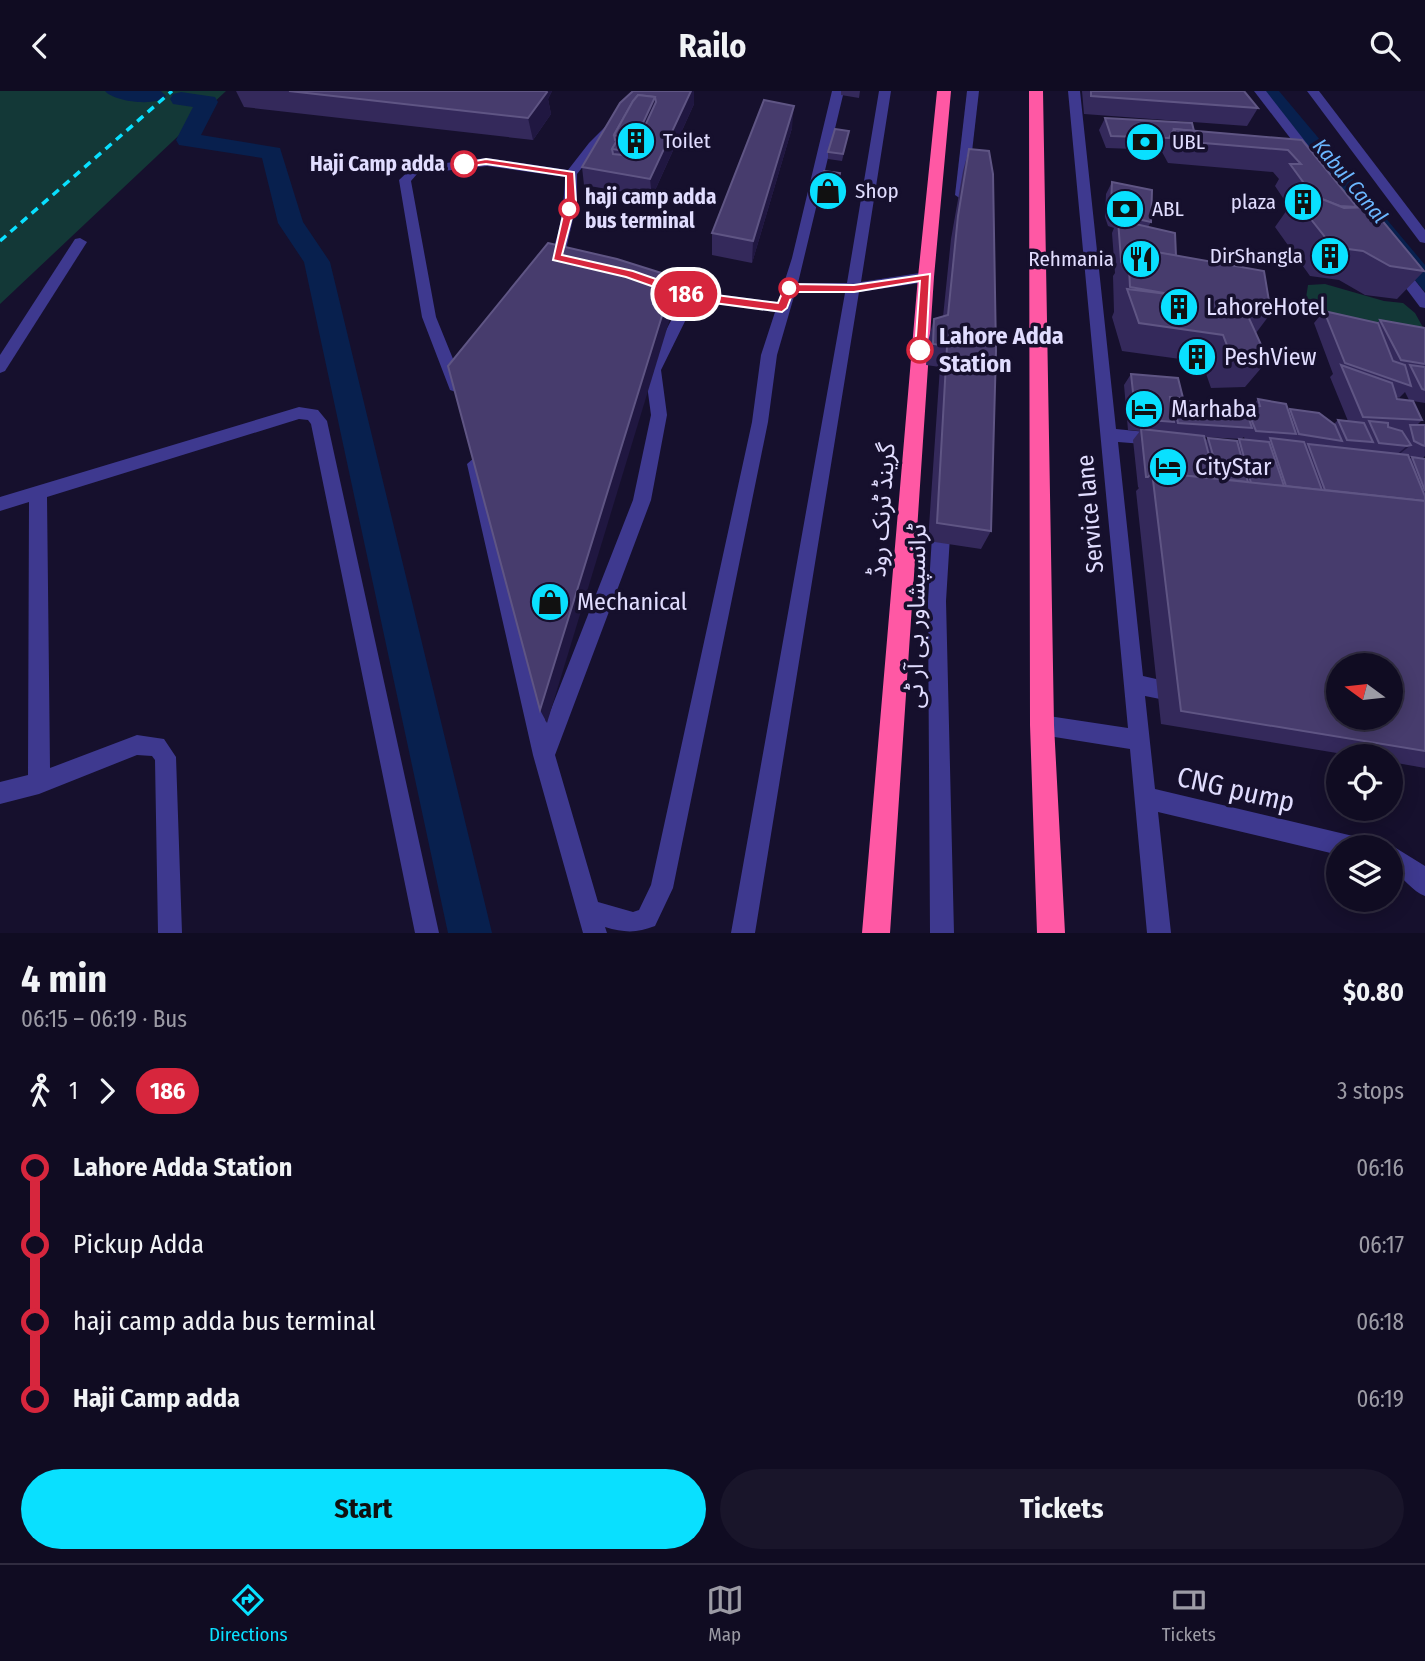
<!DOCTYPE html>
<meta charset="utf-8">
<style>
body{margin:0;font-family:"Fira Sans Condensed","Noto Sans Arabic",sans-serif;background:#19152a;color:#f1f3f6;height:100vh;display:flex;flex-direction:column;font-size:26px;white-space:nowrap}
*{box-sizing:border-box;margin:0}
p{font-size:23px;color:#9c9ba5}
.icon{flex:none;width:38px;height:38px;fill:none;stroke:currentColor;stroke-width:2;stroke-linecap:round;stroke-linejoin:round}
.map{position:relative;height:842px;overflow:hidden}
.drawer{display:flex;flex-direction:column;background:#100c22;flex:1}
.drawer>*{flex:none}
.badge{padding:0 14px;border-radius:23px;font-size:24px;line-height:46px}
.needle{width:46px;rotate:285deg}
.fabs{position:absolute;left:1326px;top:562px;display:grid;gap:14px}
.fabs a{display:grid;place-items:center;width:77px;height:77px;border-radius:50%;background:#100c22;box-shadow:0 4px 18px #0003,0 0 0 2px #302c40;font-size:35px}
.map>.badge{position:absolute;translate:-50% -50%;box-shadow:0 0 0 4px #fff}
.legs{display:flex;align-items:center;gap:10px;height:77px;padding:0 21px;font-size:23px}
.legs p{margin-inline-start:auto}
.summary{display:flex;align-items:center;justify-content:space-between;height:119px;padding:0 21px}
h1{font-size:38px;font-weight:700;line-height:52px}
.primary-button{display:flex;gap:14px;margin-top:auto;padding:14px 21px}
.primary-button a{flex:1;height:80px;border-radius:42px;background:#09e0ff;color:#111;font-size:28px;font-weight:700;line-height:80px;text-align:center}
.primary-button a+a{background:#19152a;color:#f1f3f6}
ul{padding:0 21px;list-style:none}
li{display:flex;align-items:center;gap:24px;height:77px;font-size:26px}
li i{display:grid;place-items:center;width:10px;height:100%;margin:0 9px;background:currentColor}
li i::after{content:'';width:18px;height:18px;margin:-9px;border:5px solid;border-radius:50%;background:#100c22}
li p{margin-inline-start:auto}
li:first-child i{background:linear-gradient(#0000 50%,currentColor 0)}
li:last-child i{background:linear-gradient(currentColor 50%,#0000 0)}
header{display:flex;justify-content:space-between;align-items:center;height:91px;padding:0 21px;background:#100c22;font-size:32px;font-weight:700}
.menu{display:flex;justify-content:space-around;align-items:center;height:98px;border-top:2px solid #302c40;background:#100c22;font-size:19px;color:#9c9ba5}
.menu a{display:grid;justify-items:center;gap:4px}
.menu .active{color:#09e0ff}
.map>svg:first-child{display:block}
</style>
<header><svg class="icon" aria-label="back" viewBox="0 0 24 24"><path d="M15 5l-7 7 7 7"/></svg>Railo<svg class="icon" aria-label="search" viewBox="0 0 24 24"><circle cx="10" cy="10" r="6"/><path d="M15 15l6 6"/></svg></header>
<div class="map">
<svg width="1425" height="842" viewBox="0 0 1425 842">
<rect width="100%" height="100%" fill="#16102d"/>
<g fill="#133837">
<path d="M0,0H226L0,213Z"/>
<path d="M1325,193L1384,210L1403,212L1415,222L1425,240L1409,244L1333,225L1312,215L1306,207L1308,194Z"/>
</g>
<path fill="#08204e" d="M1258,0H1279L1425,174V201Z"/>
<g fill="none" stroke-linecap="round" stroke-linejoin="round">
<g fill="#08204e" fill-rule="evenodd">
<path d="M105,0H161L166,5C157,16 114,11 105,0Z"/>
<path d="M181,1L215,6L218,11L201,44L280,57L303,131L330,171L492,842H448L304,171L278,132L262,67L179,54L176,49L193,16L173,13L170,8L173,3Z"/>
</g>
<g fill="#3e398f" fill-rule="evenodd">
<path d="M641,0H653L597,58L577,83V111L564,167L556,180L551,182L544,177C560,151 564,115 565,86L487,75L417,83L411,90L436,226L464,295L456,301L450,299L422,226L399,89L413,76L487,67L568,79L589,52Z"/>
<path d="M832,0H844L798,192H847L879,0H891L861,191L926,181L933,186L926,191L859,201L755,842H731L845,202H795L777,264L768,331L673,797L655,835C637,842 625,842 605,836L607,842H583L533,664L467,373L475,366L483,373L546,631L633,409L651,324L645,279L683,207L650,195L648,192L655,187L693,200L778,211L792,167ZM695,210L775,221L761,264L752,331L651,794L639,819L633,821L598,811L555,664L651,409L667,324L661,279Z"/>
<path d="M967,0H979L967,104L961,108L955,104Z"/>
<path d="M1068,0H1080L1116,338L1156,342L1164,348L1156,354L1118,351L1143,585L1187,595L1190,602L1187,609L1180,612L1145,605L1155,698L1353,745L1361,748L1364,756H1339V764L1158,721L1171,842H1147L1130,658L1042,644L1035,641L1032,634L1035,627L1042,624L1128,637Z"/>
<path d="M1254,0H1266L1315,63V69H1307Z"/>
<path d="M1307,0H1319L1425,139V152L1420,151Z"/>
<path d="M80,147L87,151L5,280L0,282V264L75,148Z"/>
<path d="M1397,171L1402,173L1425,202V217L1420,216L1390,176Z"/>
<path d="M299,316L318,319L327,330L439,842H415L311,333L308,329L299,328L47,406L50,677L137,644L164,648L176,666L182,842H158L155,669L152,665L137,664L39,703L0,713V691L28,684L29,411L0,420V406Z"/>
<path d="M942,422L948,424L951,429L946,510L954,842H930L928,510L933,429L936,424Z"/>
<path d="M1391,754L1425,775V805C1413,801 1403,786 1391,778V756H1386Z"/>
</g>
<g fill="#ff58a4" fill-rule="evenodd">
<path d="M937,0H951L934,186L890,842H862L918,186Z"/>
<path d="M1029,0H1043L1054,634L1065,842H1037L1030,634Z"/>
</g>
<path stroke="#09e0ff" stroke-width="3.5" stroke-dasharray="8 6" stroke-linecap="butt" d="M0,150L172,0"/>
</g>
<g fill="#34295b" fill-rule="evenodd">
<path d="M236,0H552L548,8L551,23L533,49L244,16Z"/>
<path d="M841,0H860L859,7L841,4Z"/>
<path d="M1082,0H1244L1258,17L1247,35L1084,23Z"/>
<path d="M620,12L694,13L652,106L584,94L582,76Z"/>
<path d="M1105,27L1194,40L1302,49L1357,116L1424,180L1397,208L1365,204L1339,189L1310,185L1275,136L1289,116L1275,95L1279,88L1273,81L1168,72L1162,61L1163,59L1106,57L1099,39Z"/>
<path d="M792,37L752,172L712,164V142Z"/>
<path d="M849,40L842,70L828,68V61Z"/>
<path d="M969,58L991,440L981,458L928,450L940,276L926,274L928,250L934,228L943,226L951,148L963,80Z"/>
<path d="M840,82L833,113L817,111L818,105Z"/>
<path d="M1112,91L1151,131L1148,136L1176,165L1271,222L1256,242L1268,269L1245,296L1211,297L1202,271L1122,260L1112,226L1114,221L1113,185L1115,182L1112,142L1114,137L1108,135L1105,126L1106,103Z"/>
<path d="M1324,220L1377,232L1380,229L1425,237V312L1413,310L1422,329L1417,334L1425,355V365L1423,367L1409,366L1410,368L1412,366L1425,368V677L1391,671V665H1355L1161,633L1136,400L1139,397L1138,396L1133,349L1140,340L1128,339L1124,294L1131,283L1183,307L1181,309L1244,319L1246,316H1252L1258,308L1288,320L1290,318L1334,333L1338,329L1348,330L1330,286L1333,283L1314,232ZM1405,301L1409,309L1397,308V306L1399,307ZM1204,346L1241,348L1244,346L1245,349L1239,348L1237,350L1208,347L1205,350Z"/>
</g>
<g fill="#201741">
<path d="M542,0H552L548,8L551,23L533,49L528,27Z"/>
<path d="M691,0H694V13L652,106L650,88Z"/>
<path d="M655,6L657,28L635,83L632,61L636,47Z"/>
<path d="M794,15L792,37L752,172L753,150Z"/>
<path d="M674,186L676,208L547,632L540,619Z"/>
<path d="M1411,354L1397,365L1394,366L1407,355Z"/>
</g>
<g fill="#473c6d" stroke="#5f5584" stroke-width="2" fill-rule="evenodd">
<path d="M289,0H546L547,1L528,27Z"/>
<path d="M633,0H691L650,88L582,76L620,12ZM638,4L655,6L656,11L639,48H641V53L633,65L613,63L612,58L617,50L615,49L614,44L633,10Z"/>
<path d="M1091,0H1244L1258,17L1091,5Z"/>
<path d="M638,4L655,6L636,47L641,48L632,61L612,58L619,46L614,44L633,10Z"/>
<path d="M764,9L794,15L753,150L712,142Z"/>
<path d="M1105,27L1192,32L1194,40L1174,38L1169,47L1111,45Z"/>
<path d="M835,38L849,40L843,63L828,61Z"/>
<path d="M1174,38L1302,49L1357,116L1340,115L1322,108H1311L1307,105L1314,106L1290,73H1301L1288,59L1180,50Z"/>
<path d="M969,58L989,60L993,83L996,260L991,440L937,432L947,255L933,253L934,228L948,224L958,125Z"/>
<path d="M824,80L840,82L834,107L818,105Z"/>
<path d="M1112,91L1152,99L1151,131L1114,123L1111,114Z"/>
<path d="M1295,108H1322L1344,117L1371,116L1424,180L1390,175L1363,160L1333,156Z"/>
<path d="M1118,129L1175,142L1176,165L1128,156L1121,169Z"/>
<path d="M548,152L617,168L674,186L540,619L448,275Z"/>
<path d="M1128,156L1264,180L1271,222L1240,216L1248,225L1268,269L1233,270L1223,244L1139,232L1127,198L1175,204L1130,196Z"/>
<path d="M1324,220L1378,232L1393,270L1405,274L1411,295L1345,272Z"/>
<path d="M1380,229L1425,237V273L1401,269Z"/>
<path d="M1341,274L1392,292L1397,308L1413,310L1422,329L1363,326Z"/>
<path d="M1410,274L1425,276V299L1422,298Z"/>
<path d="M1131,283L1178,287L1183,307L1170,306L1174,331L1136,328Z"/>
<path d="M1173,308L1246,319L1252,337L1178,332Z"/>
<path d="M1258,308L1286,313L1296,343L1256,340L1246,316L1260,315Z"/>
<path d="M1290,318L1319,322L1335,334L1342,350L1299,343Z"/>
<path d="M1338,329L1364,332L1373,351L1347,349Z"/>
<path d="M1369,330L1388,332V336L1402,340L1411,354L1407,355L1379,352Z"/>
<path d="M1410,334H1425V355L1422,354L1414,350Z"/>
<path d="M1141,338L1204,345L1215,388L1152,381L1148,386H1146Z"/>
<path d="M1208,347L1237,350L1248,391L1220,388Z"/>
<path d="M1270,347L1304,351L1322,399L1286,395Z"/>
<path d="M1239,348L1269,351L1284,395L1251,392Z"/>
<path d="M1308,353L1408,364L1425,405V410L1325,399Z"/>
<path d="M1412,366L1425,368V400Z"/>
<path d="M1152,381L1425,410V660L1181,620ZM1339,574H1391V626H1339Z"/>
</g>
<path fill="#d7263d" stroke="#fff" stroke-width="2" d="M486,68L574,81L576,111L562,164L633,180L693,201L778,212L785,195L789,193L854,194L930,183L926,259L920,263L915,259L920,190L854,201H793L787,217L782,221L691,209L626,186L553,169L566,111V85L486,73L464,76L459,73Z"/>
<defs>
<g id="building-disc" transform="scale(2.0125)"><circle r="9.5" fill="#09e0ff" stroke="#16102d"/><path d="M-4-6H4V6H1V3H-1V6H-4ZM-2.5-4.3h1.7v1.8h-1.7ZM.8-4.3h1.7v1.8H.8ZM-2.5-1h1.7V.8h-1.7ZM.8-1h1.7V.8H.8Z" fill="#111"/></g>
<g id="bank-disc" transform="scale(2.0125)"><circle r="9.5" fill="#09e0ff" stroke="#16102d"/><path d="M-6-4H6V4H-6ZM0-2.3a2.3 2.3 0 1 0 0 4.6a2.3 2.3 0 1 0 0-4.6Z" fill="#111"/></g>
<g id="shop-disc" transform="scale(2.0125)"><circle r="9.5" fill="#09e0ff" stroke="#16102d"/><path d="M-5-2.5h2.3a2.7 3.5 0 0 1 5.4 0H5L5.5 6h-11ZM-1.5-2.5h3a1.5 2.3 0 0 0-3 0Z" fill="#111"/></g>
<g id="restaurant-disc" transform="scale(2.0125)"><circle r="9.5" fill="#09e0ff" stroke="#16102d"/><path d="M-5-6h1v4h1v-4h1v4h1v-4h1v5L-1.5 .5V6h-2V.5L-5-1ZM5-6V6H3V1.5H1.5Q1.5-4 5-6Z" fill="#111"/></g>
<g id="hotel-disc" transform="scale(2.0125)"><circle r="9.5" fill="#09e0ff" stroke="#16102d"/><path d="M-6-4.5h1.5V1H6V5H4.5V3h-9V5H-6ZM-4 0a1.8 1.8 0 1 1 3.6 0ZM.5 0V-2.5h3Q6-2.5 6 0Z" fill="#111"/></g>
</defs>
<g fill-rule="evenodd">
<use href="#building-disc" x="636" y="50"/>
<use href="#bank-disc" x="1145" y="51"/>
<use href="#shop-disc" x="828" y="100"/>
<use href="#building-disc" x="1303" y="111"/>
<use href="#bank-disc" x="1125" y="118"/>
<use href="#building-disc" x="1330" y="165"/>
<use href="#restaurant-disc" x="1141" y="168"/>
<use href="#building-disc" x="1179" y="216"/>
<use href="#building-disc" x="1197" y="266"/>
<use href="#hotel-disc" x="1144" y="318"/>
<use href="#hotel-disc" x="1168" y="376"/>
<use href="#shop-disc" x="550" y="511"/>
</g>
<g fill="#fff" stroke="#d7263d" stroke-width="3.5">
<circle cx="464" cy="73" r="12"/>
<circle cx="569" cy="118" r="9"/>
<circle cx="789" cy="197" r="9"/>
<circle cx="920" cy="259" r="12"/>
</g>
<g text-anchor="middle" stroke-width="7" stroke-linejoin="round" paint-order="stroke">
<g font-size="21" fill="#e1ddff" stroke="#16102d" text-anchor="start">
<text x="663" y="57">Toilet</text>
<text x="1172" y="58">UBL</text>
<text x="855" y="107">Shop</text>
<text x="1276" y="118" text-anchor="end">plaza</text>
<text x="1152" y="125">ABL</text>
<text x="1303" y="172" text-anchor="end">DirShangla</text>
<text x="1114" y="175" text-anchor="end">Rehmania</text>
</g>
<g font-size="21" font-weight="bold" fill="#e1ddff" stroke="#16102d" text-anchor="end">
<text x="445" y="80">Haji Camp adda</text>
<text x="585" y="113" text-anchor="start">haji camp adda<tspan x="585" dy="24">bus terminal</tspan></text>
</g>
<g font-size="21" font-style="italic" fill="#6bb7ff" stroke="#16102d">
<text transform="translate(1350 90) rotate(50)" y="7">Kabul Canal</text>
</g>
<g font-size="24" fill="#e1ddff" stroke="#16102d" text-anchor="start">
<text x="1206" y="224">LahoreHotel</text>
<text x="1224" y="274">PeshView</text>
<text x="1171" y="326">Marhaba</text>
<text x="1195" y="384">CityStar</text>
<text x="577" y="519">Mechanical</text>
</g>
<g font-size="24" font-weight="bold" fill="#e1ddff" stroke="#16102d" text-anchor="start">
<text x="939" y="253">Lahore Adda<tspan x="939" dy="28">Station</tspan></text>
</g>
<g font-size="24" fill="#e1ddff" stroke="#16102d">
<text transform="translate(882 419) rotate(-86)" y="8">گرینڈ ٹرنک روڈ</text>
<text transform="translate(1090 423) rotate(-95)" y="8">Service lane</text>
<text transform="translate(916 525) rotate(-89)" y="8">ٹرانسپشاور بی آر ٹی</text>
</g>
<g font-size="28" fill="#e1ddff" stroke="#16102d">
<text transform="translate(1236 698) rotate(13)" y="10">CNG pump</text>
</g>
</g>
</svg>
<div class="fabs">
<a><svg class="needle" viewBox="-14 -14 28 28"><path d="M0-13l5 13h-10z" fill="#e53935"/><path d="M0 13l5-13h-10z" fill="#9c9ba5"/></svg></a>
<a><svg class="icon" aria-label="locate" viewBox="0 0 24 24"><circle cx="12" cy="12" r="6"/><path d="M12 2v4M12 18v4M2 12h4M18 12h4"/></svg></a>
<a><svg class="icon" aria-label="layers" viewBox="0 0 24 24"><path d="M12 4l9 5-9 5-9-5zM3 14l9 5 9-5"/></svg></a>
</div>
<b class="badge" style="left:686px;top:203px;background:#d7263d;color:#fff">186</b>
</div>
<section class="drawer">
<div class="summary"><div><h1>4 min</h1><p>06:15 – 06:19 · Bus</p></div><b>$0.80</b></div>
<div class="legs"><svg class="icon" aria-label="walk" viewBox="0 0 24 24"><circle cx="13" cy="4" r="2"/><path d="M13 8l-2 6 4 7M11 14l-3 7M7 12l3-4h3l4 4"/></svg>1<svg class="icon" aria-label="forward" viewBox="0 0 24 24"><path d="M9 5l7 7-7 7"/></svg><b class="badge" style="background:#d7263d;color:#fff">186</b><p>3 stops</p></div>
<ul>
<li><i style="color:#d7263d"></i><b>Lahore Adda Station</b><p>06:16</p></li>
<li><i style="color:#d7263d"></i><span>Pickup Adda</span><p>06:17</p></li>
<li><i style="color:#d7263d"></i><span>haji camp adda bus terminal</span><p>06:18</p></li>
<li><i style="color:#d7263d"></i><b>Haji Camp adda</b><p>06:19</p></li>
</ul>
<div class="primary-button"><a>Start</a><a>Tickets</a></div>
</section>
<nav class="menu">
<a class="active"><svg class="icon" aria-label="directions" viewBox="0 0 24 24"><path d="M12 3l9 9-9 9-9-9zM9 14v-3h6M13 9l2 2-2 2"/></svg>Directions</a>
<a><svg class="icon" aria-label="map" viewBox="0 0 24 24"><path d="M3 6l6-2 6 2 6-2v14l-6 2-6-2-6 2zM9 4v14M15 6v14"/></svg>Map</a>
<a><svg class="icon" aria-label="tickets" viewBox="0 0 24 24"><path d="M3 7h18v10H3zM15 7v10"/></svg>Tickets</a>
</nav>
